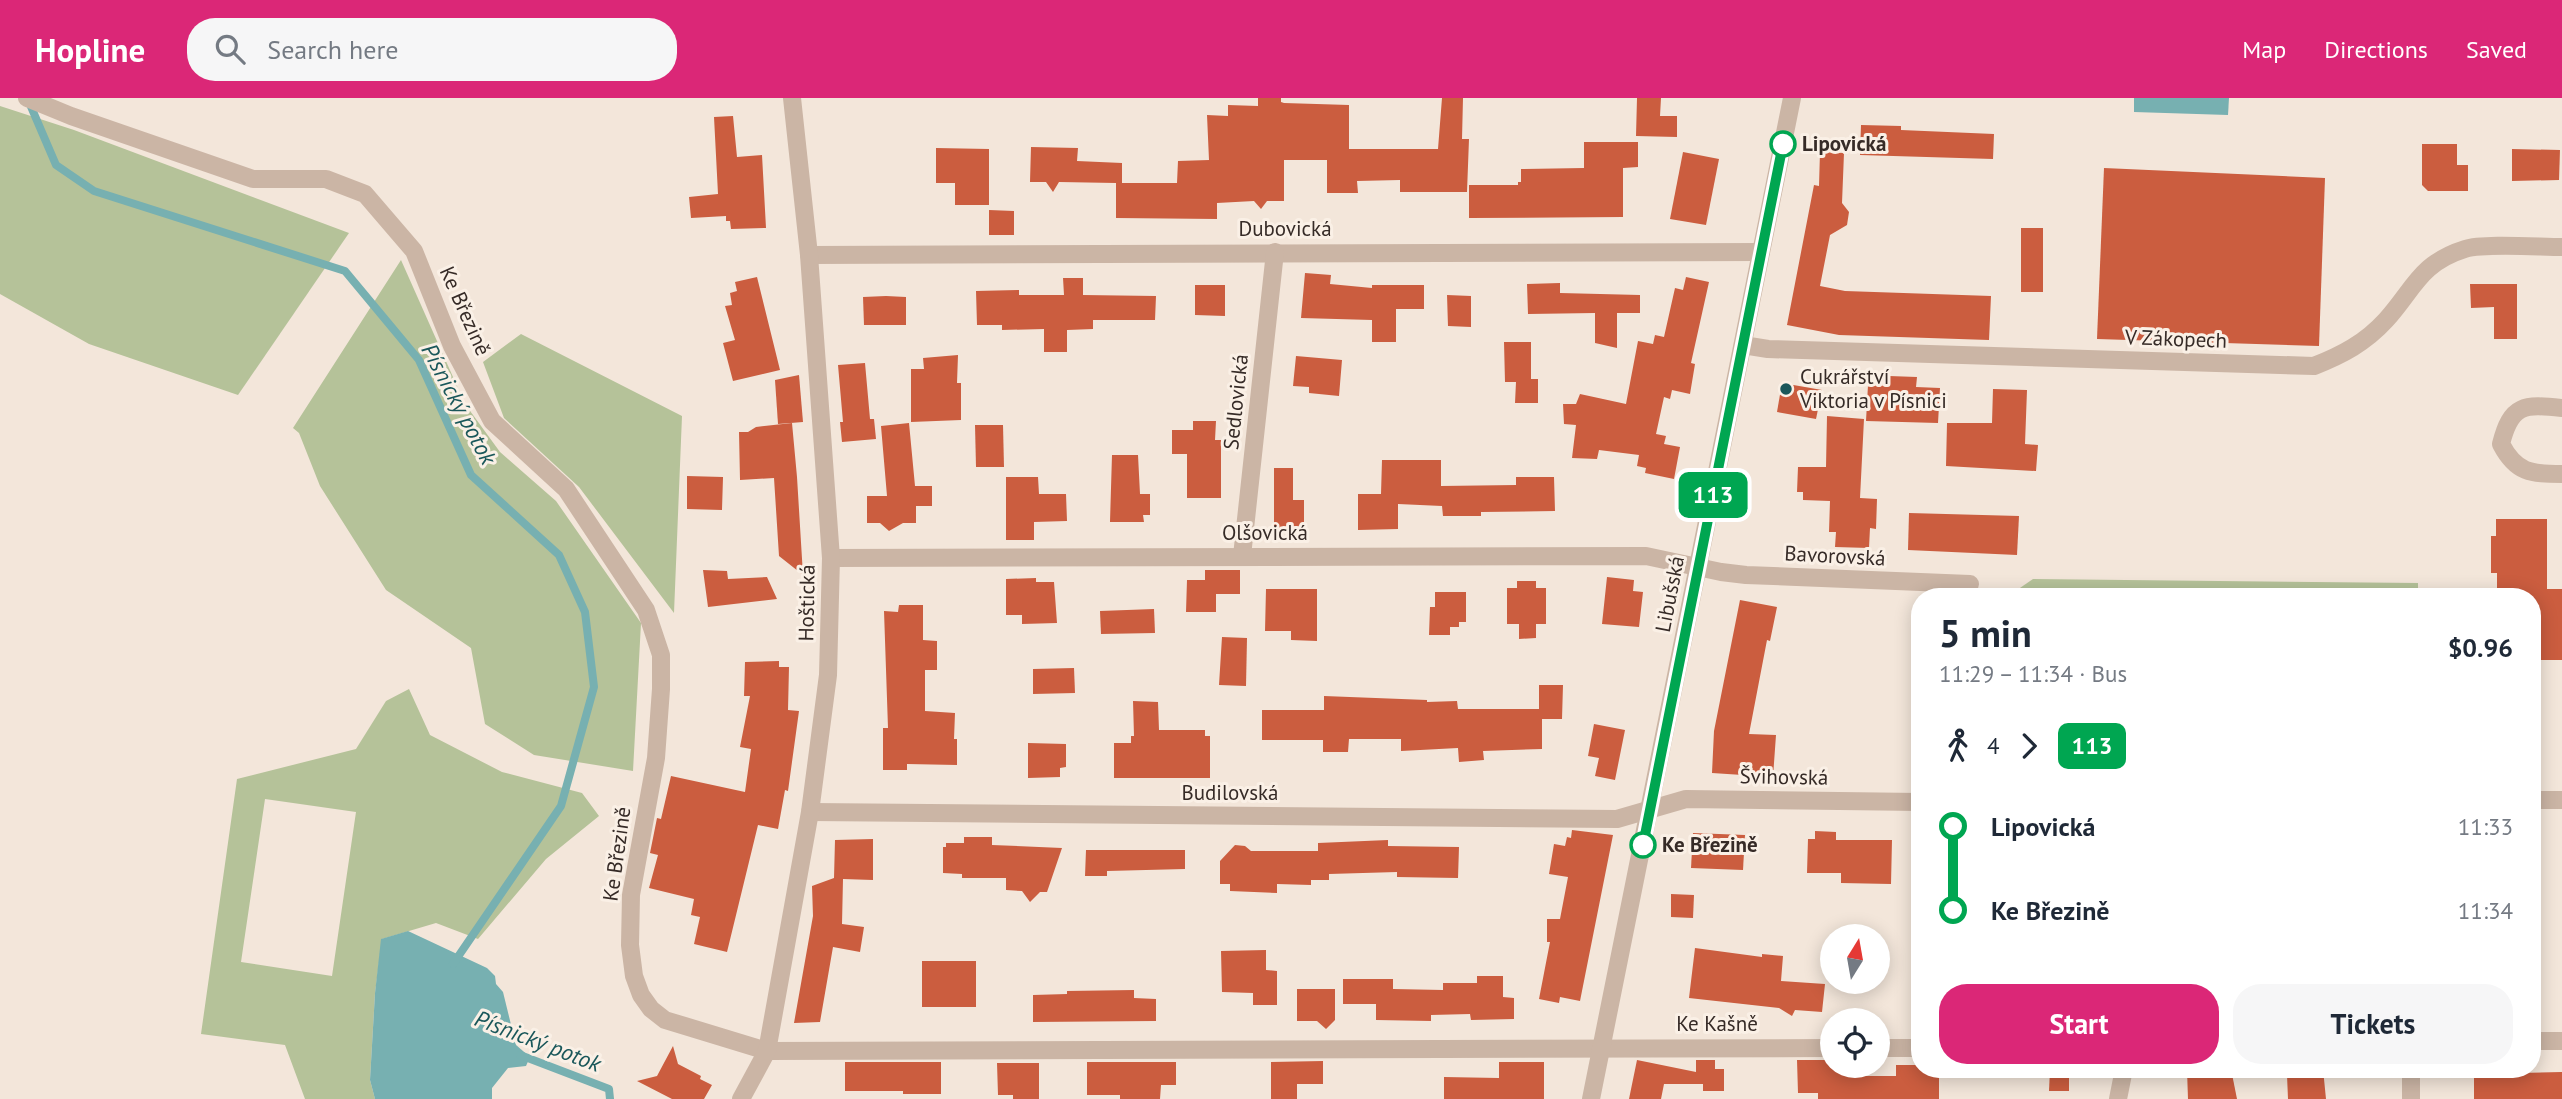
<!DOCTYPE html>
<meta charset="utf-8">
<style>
body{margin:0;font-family:"PT Sans",sans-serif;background:#f6f6f7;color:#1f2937;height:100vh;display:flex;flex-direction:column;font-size:26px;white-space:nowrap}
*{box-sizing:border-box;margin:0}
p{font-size:23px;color:#747a83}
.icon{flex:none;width:38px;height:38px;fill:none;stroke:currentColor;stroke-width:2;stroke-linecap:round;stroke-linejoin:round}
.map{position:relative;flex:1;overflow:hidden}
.drawer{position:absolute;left:1911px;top:490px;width:630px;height:490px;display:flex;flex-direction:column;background:#fff;border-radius:28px;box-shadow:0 4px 18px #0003}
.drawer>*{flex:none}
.badge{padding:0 14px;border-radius:10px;font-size:24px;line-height:46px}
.needle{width:46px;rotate:11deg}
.controls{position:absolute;left:1820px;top:826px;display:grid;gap:14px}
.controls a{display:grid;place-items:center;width:70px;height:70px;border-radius:50%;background:#fff;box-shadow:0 4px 18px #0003;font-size:35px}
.map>.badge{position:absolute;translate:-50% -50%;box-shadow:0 0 0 4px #fff}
.legs{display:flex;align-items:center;gap:10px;height:77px;padding:0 28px;font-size:23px}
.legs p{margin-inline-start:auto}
.head{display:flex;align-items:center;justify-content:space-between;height:119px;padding:0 28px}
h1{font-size:38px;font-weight:600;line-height:52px}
.action{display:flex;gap:14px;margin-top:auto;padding:14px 28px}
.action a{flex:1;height:80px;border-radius:28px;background:#db2777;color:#fff;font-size:28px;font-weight:600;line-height:80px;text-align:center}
.action a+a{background:#f6f6f7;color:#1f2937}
ul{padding:0 28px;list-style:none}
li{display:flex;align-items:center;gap:24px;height:84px;font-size:26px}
li i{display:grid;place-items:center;width:10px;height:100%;margin:0 9px;background:currentColor}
li i::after{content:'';width:18px;height:18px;margin:-9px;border:5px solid;border-radius:50%;background:#fff}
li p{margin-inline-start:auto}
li:first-child i{background:linear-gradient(#0000 50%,currentColor 0)}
li:last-child i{background:linear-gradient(currentColor 50%,#0000 0)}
header{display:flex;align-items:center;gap:42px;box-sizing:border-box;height:98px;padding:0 35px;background:#db2777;color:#fff}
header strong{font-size:33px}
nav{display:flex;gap:38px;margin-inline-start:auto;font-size:24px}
.search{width:490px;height:63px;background:#f6f6f7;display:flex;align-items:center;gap:18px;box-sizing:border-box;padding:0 24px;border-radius:28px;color:#747a83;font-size:26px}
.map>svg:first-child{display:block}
</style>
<header>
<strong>Hopline</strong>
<div class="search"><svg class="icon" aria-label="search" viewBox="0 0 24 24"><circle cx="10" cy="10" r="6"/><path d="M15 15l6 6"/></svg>Search here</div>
<nav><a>Map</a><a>Directions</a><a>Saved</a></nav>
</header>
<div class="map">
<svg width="2562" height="1001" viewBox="0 0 2562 1001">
<rect width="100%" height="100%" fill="#f3e6da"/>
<g fill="#b5c299" fill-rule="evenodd">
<path d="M0,8L74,32L349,135L238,297L89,246L0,196Z"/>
<path d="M401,162L465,306L500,354L556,403L641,525L633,673L534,657L485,626L471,550L386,492L320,388L299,335L293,330Z"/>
<path d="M521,236L682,318L674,515L579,389L504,320L483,264Z"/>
<path d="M2033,481L2418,485V499H2017V492Z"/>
<path d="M409,591L430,637L502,674L582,695L599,718L546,761L478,841L436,825L382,841L375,895L370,982L375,1001H305L285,947L201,936L237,681L356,651L386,603ZM265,701L356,714L332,878L241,864Z"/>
</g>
<g fill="#77b0b1">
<path d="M2134,0H2229L2228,17L2134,14Z"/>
<path d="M408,833L487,870L495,878L496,886L503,894L516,947L530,959L526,968L508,970L492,990V1001H375L370,982L375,895L381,841Z"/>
</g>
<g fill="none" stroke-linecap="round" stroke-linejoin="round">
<g stroke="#77b0b1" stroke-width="8">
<path d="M29,4L56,67L94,93L345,173L419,262L471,377L559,457L585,514L594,589L561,708L453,866"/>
<path d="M520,957L609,991L610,1001"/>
</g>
</g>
<g fill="#cb5d3f">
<path d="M1258,0H1281V4L1284,5L1349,7V51H1438L1442,0H1463L1462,41H1469L1467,94H1400V82L1357,83L1358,95H1327V62H1284V103H1267L1261,111L1254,103L1217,105V121L1116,120V85L1059,84L1053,94L1046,84H1030L1031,49L1078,50L1077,63L1122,65V85H1177L1178,63L1209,62L1207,17L1228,18V7L1258,8Z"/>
<path d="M1637,0H1661L1660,18H1677V39L1636,38Z"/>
<path d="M733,18L737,59L762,57L766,130L731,131L730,123H726V118L691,120L689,99L718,96L714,19Z"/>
<path d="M1861,27L1901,28V32L1994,36L1993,61L1860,57Z"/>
<path d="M1584,44H1638V69L1623,70V119L1469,120V87H1518V84H1521V71L1584,70Z"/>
<path d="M2422,46H2457V67H2468V93H2428L2422,87Z"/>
<path d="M936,50L989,51V107H955V85H936Z"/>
<path d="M2512,51L2560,52L2559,82L2512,83Z"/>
<path d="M1683,54L1719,61L1706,127L1670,121Z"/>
<path d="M1820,54L1844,55L1842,105L1849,114L1847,127L1830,137L1820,188L1845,193L1991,198L1989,242L1839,237L1787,227L1814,87L1819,88Z"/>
<path d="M2104,70L2325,80L2319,248L2097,241Z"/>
<path d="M989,112L1014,113V137H989Z"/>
<rect x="2021" y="130" width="22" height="64"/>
<path d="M1305,175L1331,177L1330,186L1372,190V187H1424V211H1396V244H1372V222L1301,220Z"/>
<path d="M757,179L780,272L733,283L723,245L735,242L725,208L732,207L730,195L737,193L735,184Z"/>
<path d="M1686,179L1709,184L1691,265L1695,266L1690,296L1672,292L1670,301L1664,299L1656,336L1666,338L1664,346L1680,349L1674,381L1645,375L1646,370L1637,368L1639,357L1599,352L1597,361L1572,360L1576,327L1564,326L1563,306H1576L1580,296L1626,306L1638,243L1653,246L1655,237L1664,239L1675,190L1683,192Z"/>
<path d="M1063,180H1083V197L1156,198L1155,222H1093V231L1067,232V254H1044V231L1002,232V227H977L976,193L1019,192V197H1064Z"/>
<path d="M1560,185V195L1640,197V215H1617V250L1595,245V215L1528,216L1527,186Z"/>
<path d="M2470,186H2517V241H2494V209L2471,210Z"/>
<path d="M1195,187H1225V218L1195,217Z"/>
<path d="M1447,197L1471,198V229L1448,228Z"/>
<path d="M886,198L906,199V227H864L863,199Z"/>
<path d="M1504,244H1531V281H1538V305H1515L1516,284H1505Z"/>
<path d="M958,257L957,285H961V322L911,324V271H924L923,260Z"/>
<path d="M1296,258L1342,262L1339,298L1309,295V289L1293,288Z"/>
<path d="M865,265L870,321H874L876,341L842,344L840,324H843L838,267Z"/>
<path d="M799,277L803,324L778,326L775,282Z"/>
<path d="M1889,278L1917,279L1916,289L1940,290L1938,325L1866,323L1868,287L1888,288Z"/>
<path d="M1782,285L1822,292L1816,321L1777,314Z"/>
<path d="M1993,291L2027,292L2025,346L2038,347L2036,373L1946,368L1947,325H1992Z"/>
<path d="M1827,318L1864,321L1860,400L1877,401L1876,431L1870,430L1869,450L1835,449L1836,434H1829L1830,403L1803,402V394H1797L1798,369H1826Z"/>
<path d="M1193,323H1216L1215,342H1221V400H1187V356H1172V332H1193Z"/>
<path d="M792,325L797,379L803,477L779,458L774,380L740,382L739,334H748L756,329Z"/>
<path d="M909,325L915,388H932V408H916V425H903L889,433L880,425H867V398H887L881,328Z"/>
<path d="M975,327H1003L1004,369H976Z"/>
<path d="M1112,357H1138L1140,396H1150V417H1143L1144,424H1110Z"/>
<path d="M1382,362H1441V388L1516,387V379H1554L1555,413L1481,414V418H1443L1442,408L1398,406V431L1358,432V396H1381Z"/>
<path d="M1274,370H1293V402H1304V432H1274Z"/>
<path d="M687,378L723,379L722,412L687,411Z"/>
<path d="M1006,379H1038L1039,396H1066L1067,423L1034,424V442H1006Z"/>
<path d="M1909,415L2019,418L2017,457L1908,452Z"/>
<path d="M2496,421H2547V491H2562V562H2532V499H2513L2512,492H2497V475H2491V438H2496Z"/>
<path d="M703,472L727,473L728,481L767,479L777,501L708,509Z"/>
<path d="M1205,472H1240V496H1216V514H1186L1187,482H1205Z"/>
<path d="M1607,479L1634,482L1633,493L1643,494L1639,529L1602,526Z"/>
<path d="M1036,480V484H1054L1057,525L1022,526V517H1006V481Z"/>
<path d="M1517,483H1536V490H1546V526H1536V540L1519,541V526H1507V490H1517Z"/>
<path d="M1266,491H1317V543L1291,542V533H1265Z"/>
<path d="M1435,494H1466V524H1459V529H1450V537H1429L1430,509H1435Z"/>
<path d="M1740,502L1777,509L1770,543L1767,542L1749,636L1776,637L1773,679L1712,675L1714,633Z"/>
<path d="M899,507H923V542L937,543V572H925V613L955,615L954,641H957V667L907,666V672H883V630H888L884,513L898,514Z"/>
<path d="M1154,511L1155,535L1101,536L1100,513Z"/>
<path d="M1222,539L1247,540L1246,588L1219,587Z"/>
<path d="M779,563V569H789L788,612L799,613L788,693L785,692L778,731L758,727L727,854L694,846L700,819L691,817L694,801L649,790L658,757L650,755L657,720L661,721L671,678L745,694L751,651L740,649L750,598H744L745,564Z"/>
<path d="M1074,570L1075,595L1033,596V571Z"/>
<path d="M1539,587H1563L1562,621H1542V651L1483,653L1484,662L1459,664L1458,650L1401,653V641H1349L1348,654H1323V642H1262V612H1324V598L1427,602V604L1457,603L1458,611H1539Z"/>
<path d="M1133,603L1158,604L1159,632H1205V638H1210V680H1114V645H1131V638H1134Z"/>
<path d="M1594,626L1625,632L1615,682L1595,678L1599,660L1588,658Z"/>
<path d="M1028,645L1066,646V669L1060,670V679L1028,680Z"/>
<path d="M1572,732L1613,737L1580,903L1560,899L1559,905L1539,901L1550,844H1547V821H1560L1568,779L1549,776L1554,746L1565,748L1567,739L1571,740Z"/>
<path d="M1815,733L1836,734V742H1892L1891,786L1841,785V775H1807L1808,741H1815Z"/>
<path d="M1693,735L1745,737L1743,772L1691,770Z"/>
<path d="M964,739H992V747L1062,750L1047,794H1040L1030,804L1022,793L1006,792V780H962V776L943,775V749H946V745H964Z"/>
<path d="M873,741V782L843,781L842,826L864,829L860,854L833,849L820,924L794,925L813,818L812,788L834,780L835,742Z"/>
<path d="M1388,742V748L1459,749L1458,780L1397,779V774L1329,776V782H1311V787L1277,786V795L1230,793V786H1220V763L1235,747L1245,748L1251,753H1318V745Z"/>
<path d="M1086,752H1185V771L1107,773V778H1085Z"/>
<path d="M1671,796L1694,797L1693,820L1671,819Z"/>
<path d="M1695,850L1762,859V856L1783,858L1781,883L1825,886L1822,914L1795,912L1792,918L1779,910L1689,900Z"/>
<path d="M1266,852V872L1277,873V907H1253V895L1222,894L1221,853Z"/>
<rect x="922" y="863" width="54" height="46"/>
<path d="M1477,878H1503V899L1514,900V921L1471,922L1470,916L1431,917V923L1376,922V906H1343V881H1393V891L1443,892V885H1477Z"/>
<path d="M1297,891H1335V922L1326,931L1317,923H1297Z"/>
<path d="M1134,892V900L1156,901V923L1033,924V897L1067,896V893Z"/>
<path d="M673,948L678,966L701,978L700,981L712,987L704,1001H672L637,983L657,978Z"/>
<path d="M1637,962L1696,974V962H1715V971H1724V993H1703V986H1664L1661,1001H1629Z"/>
<path d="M1797,962H1832V968H1858V978H1896V967H1920V971H1939V1001H1818V995H1798Z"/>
<path d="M1323,963V986H1297V1001H1271V964Z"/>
<path d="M845,964H941V996H903V993H845Z"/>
<path d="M1087,964H1176V987H1161L1160,1001H1120V997H1087Z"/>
<path d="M1499,964H1544V1001H1444V979L1499,980Z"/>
<path d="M997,965H1039V1001H1013V997H998Z"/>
<path d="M2050,971H2069V993H2049Z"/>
<path d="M2231,971L2237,1001H2188L2187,972Z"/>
<path d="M2301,971H2323L2326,1001H2288L2287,977H2301Z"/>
<path d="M2562,974V1001H2474V976Z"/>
</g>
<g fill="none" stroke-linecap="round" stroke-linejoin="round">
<g stroke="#cbb5a5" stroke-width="18">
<path d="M27,0L71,18L253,81H326L365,96L414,153L452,248L492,323L566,391L646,512L661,557V591L656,660L631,797L630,847L634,878L641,897L651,911L665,922L767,953L1832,950"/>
<path d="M809,157L1761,154"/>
<path d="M1743,247L1768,251L2314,268C2342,257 2365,245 2386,222C2414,191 2420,165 2465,151C2483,145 2539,149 2562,149"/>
<path d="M2562,310C2524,306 2511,306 2501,346C2516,375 2531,376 2562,376"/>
<path d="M1242,458L1275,154"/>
<path d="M831,460L1646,458L1721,474L1746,477L1970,486"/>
<path d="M2532,702H2562"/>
<path d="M810,714L1617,721L1686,701L1920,704"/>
<path d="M2532,943H2562"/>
<path d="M1878,950H1920"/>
<path d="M2411,971V1001"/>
<path d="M741,1001L767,953L810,714L828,577L831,460L809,157L792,0"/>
<path d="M2118,1001L2124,971"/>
</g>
<path stroke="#cbb5a5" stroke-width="18" d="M1591,1001L1792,0"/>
</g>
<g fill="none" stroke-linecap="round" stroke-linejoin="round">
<g stroke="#fff" stroke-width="16">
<path id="line-1" d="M1643,747L1783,46"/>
</g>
<use href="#line-1" stroke="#00a651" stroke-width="10"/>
</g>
<g fill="#fff" stroke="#00a651" stroke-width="3.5">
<circle cx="1783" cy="46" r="12"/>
<circle cx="1643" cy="747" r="12"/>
</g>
<circle fill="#1a575a" stroke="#faf0e6" stroke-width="2.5" cx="1786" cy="291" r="7"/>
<g text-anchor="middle" stroke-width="6" stroke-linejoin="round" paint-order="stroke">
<g font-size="21" font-weight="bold" fill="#362b27" stroke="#faf0e6" text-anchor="start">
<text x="1802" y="53">Lipovická</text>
<text x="1662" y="754">Ke Březině</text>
</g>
<g font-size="21" fill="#362b27" stroke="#faf0e6">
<text x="1285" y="138">Dubovická</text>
<text transform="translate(465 213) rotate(66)" y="7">Ke Březině</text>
<text transform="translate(2176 241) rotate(2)" y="7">V Zákopech</text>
<text transform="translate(1236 304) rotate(-84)" y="7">Sedlovická</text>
<text x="1265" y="442">Olšovická</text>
<text transform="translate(1835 458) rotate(3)" y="7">Bavorovská</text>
<text transform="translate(1670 496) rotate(-79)" y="7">Libušská</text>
<text transform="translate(807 505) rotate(-89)" y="7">Hoštická</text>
<text transform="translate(1784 679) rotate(1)" y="7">Švihovská</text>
<text x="1230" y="702">Budilovská</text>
<text transform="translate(617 756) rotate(-82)" y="7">Ke Březině</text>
<text x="1717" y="933">Ke Kašně</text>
</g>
<g font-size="21" fill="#362b27" stroke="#faf0e6" text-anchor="start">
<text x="1800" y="286">Cukrářství<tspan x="1800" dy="24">Viktoria v Písnici</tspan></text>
</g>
<g font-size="23" font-style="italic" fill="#1a575a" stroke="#faf0e6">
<text transform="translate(459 306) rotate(62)" y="8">Písnický potok</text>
<text transform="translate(538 943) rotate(21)" y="8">Písnický potok</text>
</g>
</g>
</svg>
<div class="controls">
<a><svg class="needle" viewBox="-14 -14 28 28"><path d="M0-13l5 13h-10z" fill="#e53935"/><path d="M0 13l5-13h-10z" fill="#747a83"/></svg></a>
<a><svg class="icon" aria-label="locate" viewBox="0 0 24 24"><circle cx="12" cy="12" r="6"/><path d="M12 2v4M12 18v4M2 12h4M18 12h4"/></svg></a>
</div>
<b class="badge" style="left:1713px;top:397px;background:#00a651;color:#fff">113</b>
<section class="drawer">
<div class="head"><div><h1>5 min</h1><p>11:29 – 11:34 · Bus</p></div><b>$0.96</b></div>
<div class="legs"><svg class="icon" aria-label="walk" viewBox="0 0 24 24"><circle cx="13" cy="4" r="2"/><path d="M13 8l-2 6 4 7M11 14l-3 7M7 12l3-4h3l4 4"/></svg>4<svg class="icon" aria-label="forward" viewBox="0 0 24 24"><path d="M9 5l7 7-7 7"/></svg><b class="badge" style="background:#00a651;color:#fff">113</b></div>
<ul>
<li><i style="color:#00a651"></i><b>Lipovická</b><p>11:33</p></li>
<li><i style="color:#00a651"></i><b>Ke Březině</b><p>11:34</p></li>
</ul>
<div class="action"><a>Start</a><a>Tickets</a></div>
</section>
</div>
